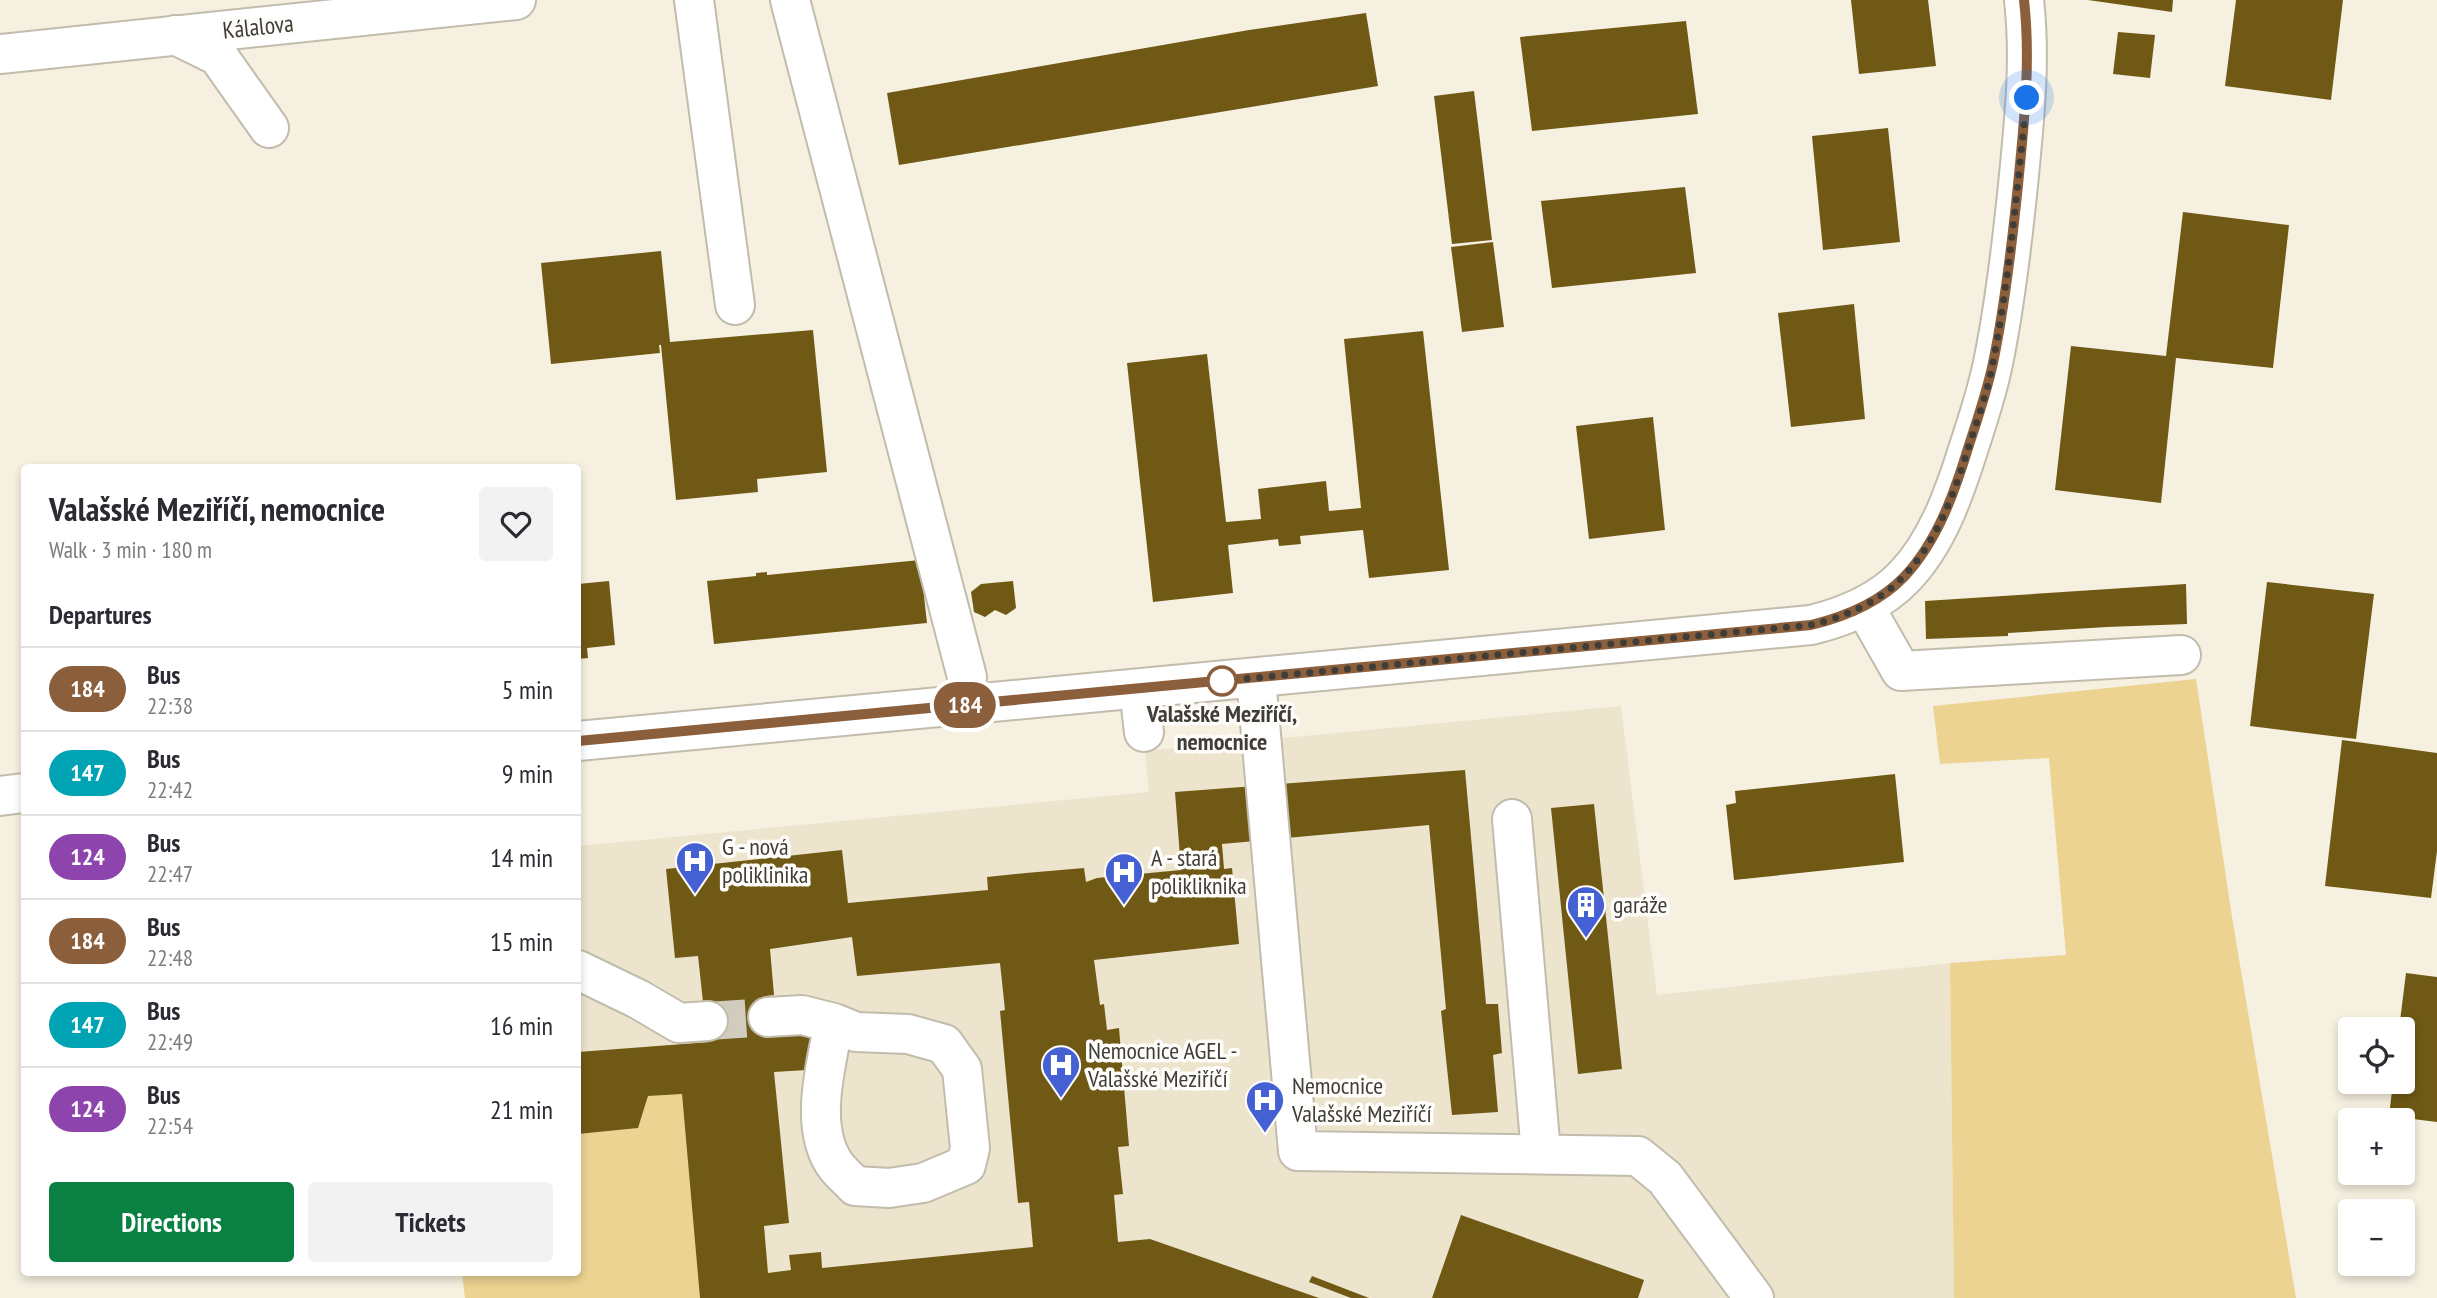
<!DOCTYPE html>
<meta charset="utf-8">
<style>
body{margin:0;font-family:"PT Sans Narrow",sans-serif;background:#f2f2f3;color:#2b2b33;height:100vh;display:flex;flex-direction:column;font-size:26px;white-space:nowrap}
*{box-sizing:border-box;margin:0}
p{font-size:23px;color:#7c7c81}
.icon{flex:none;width:38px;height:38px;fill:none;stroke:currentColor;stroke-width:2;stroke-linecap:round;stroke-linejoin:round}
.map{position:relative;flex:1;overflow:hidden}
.side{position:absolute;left:21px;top:464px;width:560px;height:812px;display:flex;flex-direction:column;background:#fff;border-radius:7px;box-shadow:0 4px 10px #0003}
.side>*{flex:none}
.badge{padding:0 14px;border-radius:23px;font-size:24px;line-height:46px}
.fabs{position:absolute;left:2338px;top:1017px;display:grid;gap:14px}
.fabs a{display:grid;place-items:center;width:77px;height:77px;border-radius:7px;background:#fff;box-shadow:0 4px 10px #0003;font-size:35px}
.you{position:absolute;width:35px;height:35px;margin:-18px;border:5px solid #fff;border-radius:50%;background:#1a73e8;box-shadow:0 0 0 10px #1a73e833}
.map>.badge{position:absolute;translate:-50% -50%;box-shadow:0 0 0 4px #fff}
h2{padding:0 28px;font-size:26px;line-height:63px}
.round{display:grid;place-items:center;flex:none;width:74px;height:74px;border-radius:7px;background:#f2f2f3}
.headline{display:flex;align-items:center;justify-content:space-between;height:119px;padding:0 28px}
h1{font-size:33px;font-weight:700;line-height:52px}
.button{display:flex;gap:14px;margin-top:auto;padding:14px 28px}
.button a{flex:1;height:80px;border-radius:7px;background:#0b8043;color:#fff;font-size:28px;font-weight:700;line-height:80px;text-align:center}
.button a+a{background:#f2f2f3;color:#2b2b33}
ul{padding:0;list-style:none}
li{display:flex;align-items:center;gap:21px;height:84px;padding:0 28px;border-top:2px solid #e1e1e2}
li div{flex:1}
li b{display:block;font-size:26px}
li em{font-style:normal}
li .badge{min-width:77px;font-weight:700;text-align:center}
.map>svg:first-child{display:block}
</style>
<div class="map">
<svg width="2437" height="1298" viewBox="0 0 2437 1298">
<rect width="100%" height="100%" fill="#f6f0e0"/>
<path fill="#ece4cd" d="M1621,706L1657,995L1950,963L1954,1298H465L462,1272H578V846L1149,792L1145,751Z"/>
<g fill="#ecd391">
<path d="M2196,679L2233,923L2296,1298H1954L1950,963L2066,955L2049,758L1940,764L1933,706Z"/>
<path d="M682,1094L700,1298H465L462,1272H578V1134L638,1128L648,1096Z"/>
</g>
<g fill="#705915" fill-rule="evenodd">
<path d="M1851,0H1928L1936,66L1859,74Z"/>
<path d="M2088,0H2173L2172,12Z"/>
<path d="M2236,0H2343L2331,100L2225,86Z"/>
<path d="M1366,13L1378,86L899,165L887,93L1249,30Z"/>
<path d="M1686,21L1698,114L1532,131L1520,37Z"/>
<path d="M2118,32L2155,35L2150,78L2113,74Z"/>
<path d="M1474,91L1492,240L1452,244L1434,96Z"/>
<path d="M1888,128L1900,242L1823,250L1812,136Z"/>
<path d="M1685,187L1696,273L1552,288L1541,201Z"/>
<path d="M2183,212L2289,225L2273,368L2176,358L2161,503L2055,490L2071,346L2166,356Z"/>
<path d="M1493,242L1504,327L1462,332L1451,247Z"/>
<path d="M661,251L670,342L813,330L827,472L757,479L758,492L676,500L661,345H659L660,353L551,364L541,263Z"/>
<path d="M1854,304L1865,419L1791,427L1778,313Z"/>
<path d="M1423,331L1449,570L1369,578L1363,530L1300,536L1301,544L1279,546L1278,539L1228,545L1233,593L1153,602L1127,363L1207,354L1226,522L1261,519L1258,489L1326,481L1329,511L1361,508L1344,339Z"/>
<path d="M1653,417L1665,530L1589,539L1576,426Z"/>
<path d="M920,560L927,623L714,644L707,581L756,576V573L767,572V575Z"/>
<path d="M609,581L615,645L587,648L588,658L578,659V584Z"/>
<path d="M1013,581L1016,608L1006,615L995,610L985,617L974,612L971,592L981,584Z"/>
<path d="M2267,582L2374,594L2356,739L2250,726Z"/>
<path d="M2186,584L2187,624L2107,627L2008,633V636L1926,639L1925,601Z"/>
<path d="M2342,740L2437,753V851L2431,898L2325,886Z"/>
<path d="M1465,770L1486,1004H1498L1502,1053L1493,1055L1498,1112L1452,1115L1441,1011L1446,1009L1429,825L1222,844L1224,869L1232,868L1239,944L1094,960L1100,1005L1104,1004L1107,1030L1119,1028L1129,1146L1118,1147L1123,1194L1114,1195L1118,1242L1150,1239L1319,1298H700L682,1094L648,1096L638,1128L578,1134V1052L710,1042L706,1002H703L698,956L675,958L666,869L842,850L848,903L988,890L987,877L1026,873L1084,868L1086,882L1097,878L1181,870L1175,792ZM852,937L857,976L1000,963L1005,1010L1000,1011L1018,1203L1029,1202L1033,1247L822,1268L821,1252L789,1255L791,1270L768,1273L764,1226L789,1223L774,1072L807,1070L813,1039L804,1035L770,1037L766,996L774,995L770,949Z"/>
<path d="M1895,774L1904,862L1734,880L1726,805L1736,803L1735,791Z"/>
<path d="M1594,804L1622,1069L1578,1074L1551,808Z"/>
<path d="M2406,973L2437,977V1122L2389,1116L2393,1082H2403V1029H2399Z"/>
<path d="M1461,1215L1644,1280L1638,1298H1432Z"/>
<path d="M1312,1276L1369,1298H1351L1309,1282Z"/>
</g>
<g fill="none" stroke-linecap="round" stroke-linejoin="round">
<path stroke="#d1ccbe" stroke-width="38" stroke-dasharray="38 19" stroke-linecap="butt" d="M708,1021L768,1017"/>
<g stroke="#c2bcad" stroke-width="42">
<g id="minor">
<path d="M694,0L735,305"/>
<path d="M790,0L967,677"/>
<path d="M175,35L218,56L269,128"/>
<path d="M0,54L516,0"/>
<path d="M1864,606L1901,671L2181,655"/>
<path d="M1256,678L1298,1151L1638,1156L1665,1178L1754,1298"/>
<path d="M1139,689L1144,732"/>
<path d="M578,741L1811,625C1844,617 1880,602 1904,577C1937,543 1954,494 1968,450C1977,422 1987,393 1993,363C2005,305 2012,244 2018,185C2024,123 2031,62 2024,0"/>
<path d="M0,796L24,793"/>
<path d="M1512,819L1541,1153"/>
<path d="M578,970L638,999L679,1023L708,1021"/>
<path d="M768,1017L802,1015L834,1023C826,1065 808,1128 836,1166C841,1173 849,1179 855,1186L889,1188L923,1183L966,1165L970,1148L962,1069L944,1044L908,1034L856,1032L834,1023"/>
</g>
</g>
<use href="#minor" stroke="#fff" stroke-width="38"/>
</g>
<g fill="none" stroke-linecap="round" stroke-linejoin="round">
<g stroke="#fff" stroke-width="16">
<path id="line" d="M578,741L1811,625C1844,617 1880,602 1904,577C1938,541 1955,491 1969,445C1978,418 1987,391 1993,363C2005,305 2012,244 2018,185C2024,123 2031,62 2024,0"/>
</g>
<use href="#line" stroke="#8b5e3c" stroke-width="10"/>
<path stroke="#3f3d37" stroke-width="7" stroke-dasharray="0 12.6" d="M1222,681L1811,625C1844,617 1880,602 1904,576C1937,541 1954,494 1968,449C1977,421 1988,391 1993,362C2010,275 2017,186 2027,98"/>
</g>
<defs>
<g id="hospital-pin" transform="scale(2.0125)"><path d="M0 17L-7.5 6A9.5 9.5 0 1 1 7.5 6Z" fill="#4560d3" stroke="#fefdfa"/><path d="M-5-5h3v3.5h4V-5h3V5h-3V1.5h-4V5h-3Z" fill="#fff"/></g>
<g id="building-pin" transform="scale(2.0125)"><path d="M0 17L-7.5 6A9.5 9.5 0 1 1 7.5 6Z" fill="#4560d3" stroke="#fefdfa"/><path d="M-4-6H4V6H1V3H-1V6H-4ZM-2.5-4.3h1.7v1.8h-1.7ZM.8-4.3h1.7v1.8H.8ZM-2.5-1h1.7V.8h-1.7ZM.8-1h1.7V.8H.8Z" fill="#fff"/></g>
</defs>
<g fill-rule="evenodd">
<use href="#hospital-pin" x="695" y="861"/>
<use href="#hospital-pin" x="1124" y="872"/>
<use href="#building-pin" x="1586" y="905"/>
<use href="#hospital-pin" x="1061" y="1065"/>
<use href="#hospital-pin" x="1265" y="1100"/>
</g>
<circle fill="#fff" stroke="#8b5e3c" stroke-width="3.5" cx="1222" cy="681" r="14"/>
<g text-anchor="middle" stroke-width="7" stroke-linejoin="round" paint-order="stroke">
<g font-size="24" fill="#3f3d37" stroke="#fefdfa">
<text transform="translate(258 27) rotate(-6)" y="8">Kálalova</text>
</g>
<g font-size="24" font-weight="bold" fill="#3f3d37" stroke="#fefdfa">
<text x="1222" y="722">Valašské Meziříčí,<tspan x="1222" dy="28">nemocnice</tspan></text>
</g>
<g font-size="24" fill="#3f3d37" stroke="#fefdfa" text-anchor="start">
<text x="722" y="855">G - nová<tspan x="722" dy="28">poliklinika</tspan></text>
<text x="1151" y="866">A - stará<tspan x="1151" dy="28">polikliknika</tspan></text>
<text x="1613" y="913">garáže</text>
<text x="1088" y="1059">Nemocnice AGEL -<tspan x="1088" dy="28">Valašské Meziříčí</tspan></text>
<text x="1292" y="1094">Nemocnice<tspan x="1292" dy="28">Valašské Meziříčí</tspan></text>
</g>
</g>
</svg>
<div class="fabs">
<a><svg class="icon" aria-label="locate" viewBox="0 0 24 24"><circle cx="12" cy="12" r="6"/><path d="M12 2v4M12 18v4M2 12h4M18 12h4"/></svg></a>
<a>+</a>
<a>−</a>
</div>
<div class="you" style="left:2027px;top:98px"></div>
<b class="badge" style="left:965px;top:705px;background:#8b5e3c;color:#fff">184</b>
<section class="side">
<div class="headline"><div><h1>Valašské Meziříčí, nemocnice</h1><p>Walk · 3 min · 180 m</p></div><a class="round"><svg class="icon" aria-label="heart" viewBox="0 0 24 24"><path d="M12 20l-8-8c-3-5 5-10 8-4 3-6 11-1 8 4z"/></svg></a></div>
<h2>Departures</h2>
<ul>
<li><span class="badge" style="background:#8b5e3c;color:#fff">184</span><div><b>Bus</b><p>22:38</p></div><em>5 min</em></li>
<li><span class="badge" style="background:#00a3b4;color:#fff">147</span><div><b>Bus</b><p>22:42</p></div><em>9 min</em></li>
<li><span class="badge" style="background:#8e44ad;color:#fff">124</span><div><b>Bus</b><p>22:47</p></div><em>14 min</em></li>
<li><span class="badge" style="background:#8b5e3c;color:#fff">184</span><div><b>Bus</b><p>22:48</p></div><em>15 min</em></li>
<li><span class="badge" style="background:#00a3b4;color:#fff">147</span><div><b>Bus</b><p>22:49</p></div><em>16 min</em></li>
<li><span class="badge" style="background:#8e44ad;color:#fff">124</span><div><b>Bus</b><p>22:54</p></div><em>21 min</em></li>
</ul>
<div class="button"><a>Directions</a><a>Tickets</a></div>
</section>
</div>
